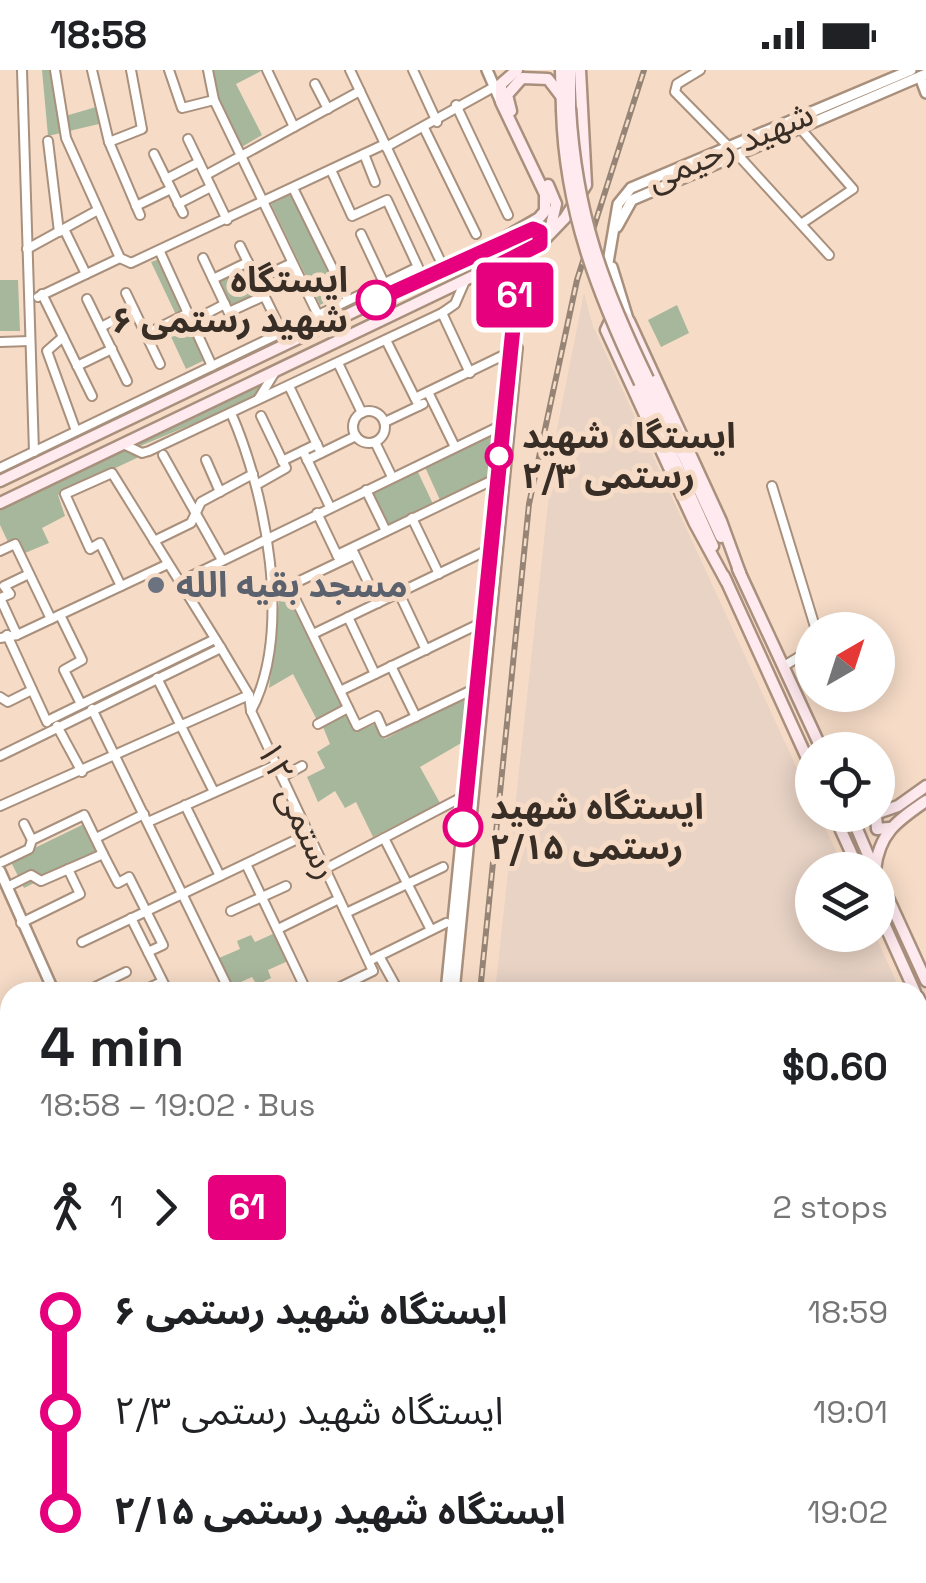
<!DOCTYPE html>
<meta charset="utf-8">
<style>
body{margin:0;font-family:"Space Grotesk","Noto Sans Arabic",sans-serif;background:#f6f6f6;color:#202124;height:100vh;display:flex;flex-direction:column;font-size:38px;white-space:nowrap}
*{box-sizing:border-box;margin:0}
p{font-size:32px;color:#757577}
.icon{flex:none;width:55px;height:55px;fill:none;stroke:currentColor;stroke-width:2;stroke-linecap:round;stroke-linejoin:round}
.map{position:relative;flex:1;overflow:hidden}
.details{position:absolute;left:0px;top:912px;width:928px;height:602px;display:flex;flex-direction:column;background:#fff;border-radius:30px 30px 0 0;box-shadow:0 5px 25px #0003}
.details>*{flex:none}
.badge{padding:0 20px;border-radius:8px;font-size:35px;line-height:65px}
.needle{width:65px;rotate:39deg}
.buttons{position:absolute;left:795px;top:542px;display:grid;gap:20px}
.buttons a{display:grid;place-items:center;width:100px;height:100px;border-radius:50%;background:#fff;box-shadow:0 5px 25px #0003;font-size:50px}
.map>.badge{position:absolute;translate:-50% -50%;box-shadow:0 0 0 5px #fff}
.legs{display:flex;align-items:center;gap:15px;height:110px;padding:0 40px;font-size:32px}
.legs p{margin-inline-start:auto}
.headline{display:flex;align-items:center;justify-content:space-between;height:170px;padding:0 40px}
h1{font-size:55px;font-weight:800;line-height:75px}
ul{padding:0 40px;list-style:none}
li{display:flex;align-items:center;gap:35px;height:100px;font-size:38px}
li i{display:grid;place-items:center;width:15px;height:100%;margin:0 12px;background:currentColor}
li i::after{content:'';width:25px;height:25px;margin:-12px;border:8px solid;border-radius:50%;background:#fff}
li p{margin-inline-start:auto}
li:first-child i{background:linear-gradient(#0000 50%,currentColor 0)}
li:last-child i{background:linear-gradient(currentColor 50%,#0000 0)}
.status{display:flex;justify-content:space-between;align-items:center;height:70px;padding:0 50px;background:#fff;direction:ltr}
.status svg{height:28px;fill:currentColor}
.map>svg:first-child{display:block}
</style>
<div class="status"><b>18:58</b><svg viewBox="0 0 49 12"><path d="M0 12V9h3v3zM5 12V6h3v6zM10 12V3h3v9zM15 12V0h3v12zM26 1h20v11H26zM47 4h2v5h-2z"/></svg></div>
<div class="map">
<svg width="926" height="1513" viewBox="0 0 926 1513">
<rect width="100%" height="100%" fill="#f6dcc7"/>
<g fill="#e8d3c5">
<path d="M584,223L593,256L812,731V745H819L845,800H812V865H875L901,922H495L555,369Z"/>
<path d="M918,958L926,976V1513H448L449,1505H918Z"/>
</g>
<g fill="#a7b79c">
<path d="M42,0H53L62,47L96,37L99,54L48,66Z"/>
<path d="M212,0H263L236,14L262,65L240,78L217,27Z"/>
<path d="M291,124L340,225L320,235L271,134Z"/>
<path d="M159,189L207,289L186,299L166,256L178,249L151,192Z"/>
<path d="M247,197L260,223L231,237L218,211Z"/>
<path d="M0,210H18L20,261H0Z"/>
<path d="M677,235L689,263L661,277L648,250Z"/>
<path d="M266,311L257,327L138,377L141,386L58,425L65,446L42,458L49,473L25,483L19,471L9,474L0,455V440Z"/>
<path d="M494,363L491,408L440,430L425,397Z"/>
<path d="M417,400L433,434L386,456L370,422Z"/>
<path d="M281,514L343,636L317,650L293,604L269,618Z"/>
<path d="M471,623L463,672L420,697L440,733L373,767L356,732L345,738L335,721L318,732L307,707L325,698L317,682L330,674L323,657L346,644L356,662L375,654L385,669Z"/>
<path d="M86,753L100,781L24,818L10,790Z"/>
<path d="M275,863L288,891L268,900L271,908L257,915L252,907L232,916L219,888L240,879L237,871L251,865L255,872Z"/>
</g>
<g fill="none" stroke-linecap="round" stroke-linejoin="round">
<g stroke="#a9907d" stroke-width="12">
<g id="minor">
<path d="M22,0L34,382"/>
<path d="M55,0L66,68L120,188L131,193L385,74"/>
<path d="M92,0L109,72L140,145"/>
<path d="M169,0L182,38L214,30"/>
<path d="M208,0L214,30L318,245"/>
<path d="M267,0L294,57"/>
<path d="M350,0L439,188"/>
<path d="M413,0L437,52"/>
<path d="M700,0L677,14L675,22L729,77"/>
<path d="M315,14L328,39"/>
<path d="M456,35L508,145"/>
<path d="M424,58L476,164"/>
<path d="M800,58L853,119L801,154"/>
<path d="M188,69L227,150"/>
<path d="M48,71L59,162"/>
<path d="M109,72L142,59L131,0"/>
<path d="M386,77L494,17"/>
<path d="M154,84L183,143"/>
<path d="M364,84L375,112"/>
<path d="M738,85L829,185"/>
<path d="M206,105L360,21"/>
<path d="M166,109L199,92"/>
<path d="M293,118L348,230"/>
<path d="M178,134L211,117"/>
<path d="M136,136L171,119"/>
<path d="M64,159L86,204"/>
<path d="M361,164L384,213"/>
<path d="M240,176L282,262"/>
<path d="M27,179L98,140"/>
<path d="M160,182L212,296"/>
<path d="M203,188L237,260"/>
<path d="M213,209L248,192"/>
<path d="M256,210L292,193"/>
<path d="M126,223L160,294"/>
<path d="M42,224L92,326"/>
<path d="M38,227L120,188"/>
<path d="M87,229L127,311"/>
<path d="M229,242L264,226"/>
<path d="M442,243L470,303"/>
<path d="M192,251L225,234"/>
<path d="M101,257L134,240"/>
<path d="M146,264L188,243"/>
<path d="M63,267L47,281L76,361"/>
<path d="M386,270L419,336"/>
<path d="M0,272L30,271"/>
<path d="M338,293L362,343"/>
<path d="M77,296L112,279"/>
<path d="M289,316L321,383"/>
<path d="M428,322L455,377"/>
<path d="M259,328L275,302"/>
<path d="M415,328L510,282"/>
<circle cx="369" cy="357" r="16"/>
<path d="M231,343C266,423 293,561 251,641L373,901L330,922"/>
<path d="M385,352L423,334"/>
<path d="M375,372L392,407"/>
<path d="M123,374L142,383L149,381L442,243L455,234L465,211"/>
<path d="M303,381L330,437"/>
<path d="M163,385L222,490"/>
<path d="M206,390L220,422"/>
<path d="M307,390L356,366"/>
<path d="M282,391L317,374"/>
<path d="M0,398L418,197L387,130L352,146L331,100"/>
<path d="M256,415L286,398L261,346"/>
<path d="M772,416L816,560"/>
<path d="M366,420L386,461"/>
<path d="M317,443L338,487"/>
<path d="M412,448L439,504"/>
<path d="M154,471L191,453L201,432L253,404"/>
<path d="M0,481L15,474L51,549"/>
<path d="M354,483L378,533"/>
<path d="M337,485L497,408"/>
<path d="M354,485L289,516L357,656L377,646L384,662L476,618"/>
<path d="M179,512L502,355"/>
<path d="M121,516L100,473L90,479L65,424L112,403L221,578L249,625L251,641"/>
<path d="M399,523L426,580"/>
<path d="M60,545L82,590L64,600L81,634"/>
<path d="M348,547L375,604"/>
<path d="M313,564L490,479"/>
<path d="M7,565L47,652"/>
<path d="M17,565L0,528L10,524L4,516L29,504"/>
<path d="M0,568L17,565L168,494"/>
<path d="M391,596L416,647"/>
<path d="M784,596L812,579"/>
<path d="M157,608L214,722"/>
<path d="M340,621L483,552"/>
<path d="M0,627L8,632L32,620"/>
<path d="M92,639L230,922"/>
<path d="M47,651L215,569"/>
<path d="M318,654L348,638"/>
<path d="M57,656L82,702"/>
<path d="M0,686L221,578"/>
<path d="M282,707L302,696"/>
<path d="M185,735L220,806"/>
<path d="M0,736L249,625"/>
<path d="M148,752L276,695"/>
<path d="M24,754L32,770"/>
<path d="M96,768L144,744"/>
<path d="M384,768L431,860"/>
<path d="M103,784L118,813L129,807L163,875L148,882"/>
<path d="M0,793L29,779L32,770L84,745L103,784L41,811L31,805L7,817"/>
<path d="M246,794L307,922"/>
<path d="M325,799L466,725"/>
<path d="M231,841L286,816"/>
<path d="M346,843L443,797"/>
<path d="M131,848L168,922"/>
<path d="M21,853L80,824L68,799"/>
<path d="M278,859L339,829"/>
<path d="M82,872L308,764"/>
<path d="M379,886L399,922"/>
<path d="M369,891L446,853"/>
<path d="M85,922L126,902"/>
<path d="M140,922L162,912"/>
<path d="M0,978L10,976"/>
<path d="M0,1090L10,1091"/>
<path d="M0,1117L10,1149"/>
<path d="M0,1209L10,1206"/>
<path d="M0,1246L10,1277"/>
<path d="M0,1311L10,1312"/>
<path d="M918,1448L926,1444"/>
<path d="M298,1505L368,1513"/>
<path d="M179,1513L180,1505"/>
<path d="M202,1513L203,1505"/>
<path d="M243,1513L244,1505"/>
<path d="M290,1513L291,1505"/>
<path d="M776,1513L793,1505"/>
</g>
</g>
<g stroke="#a9907d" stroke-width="14">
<g id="tertiary">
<path d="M487,0L500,30"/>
<path d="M920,7L926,23"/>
<path d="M617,157L632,130L926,4"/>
<path d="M515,187L521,233"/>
<path d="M612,197L628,249"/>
<path d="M605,210L618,134L631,118L911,0"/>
<path d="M0,801L54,922"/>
<path d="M446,922L515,228L506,207L489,200"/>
<path d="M454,922L517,278"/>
<path d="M0,1052L10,1054"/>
<path d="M0,1064L10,1065"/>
<path d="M0,1484L10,1482"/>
<path d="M126,1513L127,1505"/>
<path d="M136,1513L137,1505"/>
<path d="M376,1513L377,1505"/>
<path d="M390,1513L391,1505"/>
</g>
</g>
<g stroke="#a9907d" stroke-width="15">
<g id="secondary">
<path d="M561,0L562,40"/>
<path d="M570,0V38"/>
<path d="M511,41L507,25L522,8L548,9L561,26"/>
<path d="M548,115L556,134L550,160"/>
<path d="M648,309L721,467"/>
<path d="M640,313L713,476"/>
<path d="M0,411L489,177L539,148L545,141V124L501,32V14L517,0"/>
<path d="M0,433L540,174L565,148L586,115L580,0"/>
<path d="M738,499L822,680"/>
<path d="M724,506L812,699"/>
<path d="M726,511L694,452L606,260L612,247L624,246L629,251L721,451L740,503"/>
<path d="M878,743L898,736L926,716"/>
<path d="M834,745L859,800"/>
<path d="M851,745L874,799"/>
<path d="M876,745L877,759L889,758"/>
<path d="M875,800C879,763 897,751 926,731"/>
<path d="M878,806L926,911"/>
<path d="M878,840L915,922"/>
<path d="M918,927L926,946"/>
</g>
</g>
<use href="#minor" stroke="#fff" stroke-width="8"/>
<use href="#tertiary" stroke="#fff" stroke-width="9"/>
<use href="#secondary" stroke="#ffeaf0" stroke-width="10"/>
<g stroke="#968576" stroke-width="6">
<g id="rail">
<path d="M480,922L529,434L577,210L644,0"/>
<path d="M424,1513V1505"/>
</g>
</g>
<use href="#rail" stroke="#f6dcc7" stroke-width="2.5" stroke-dasharray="8" stroke-linecap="butt"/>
<g stroke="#a9907d" stroke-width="15" stroke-linecap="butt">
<g id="secondary-bridge">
<path d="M570,38C576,143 602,214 648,309"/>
<path d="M562,40C565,141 597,223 640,313"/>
</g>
</g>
<use href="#secondary-bridge" stroke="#ffeaf0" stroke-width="10"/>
</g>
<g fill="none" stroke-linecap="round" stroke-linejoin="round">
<g stroke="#fff" stroke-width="22">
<path id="line-1" d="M376,230L533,159L540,162V174L489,200L506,207L516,228L463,757"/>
</g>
<use href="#line-1" stroke="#e6007e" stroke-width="15"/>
</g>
<g fill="#fff" stroke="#e6007e" stroke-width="5">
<circle cx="376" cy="230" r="18"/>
<circle cx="499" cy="386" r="12"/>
<circle cx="463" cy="757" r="18"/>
</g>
<circle fill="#6b7280" stroke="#f6dcc7" stroke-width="4" cx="156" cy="515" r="10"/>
<g text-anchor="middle" stroke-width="10" stroke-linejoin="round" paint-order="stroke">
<g font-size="35" fill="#382e26" stroke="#f6dcc7">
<text transform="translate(730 76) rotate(-23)" y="12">شهید رحیمی</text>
<text transform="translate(298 740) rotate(65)" y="12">رستمی ۱۲</text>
</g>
<g font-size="35" font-weight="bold" fill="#382e26" stroke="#f6dcc7" text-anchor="start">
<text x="348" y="222" text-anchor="end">ایستگاه<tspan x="348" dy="40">شهید رستمی ۶</tspan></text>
<text x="522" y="378">ایستگاه شهید<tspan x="522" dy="40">رستمی ۲/۳</tspan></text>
<text x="490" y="749">ایستگاه شهید<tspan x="490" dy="40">رستمی ۲/۱۵</tspan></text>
</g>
<g font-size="35" font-weight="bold" fill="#5b616d" stroke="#f6dcc7" text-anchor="start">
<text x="176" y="527">مسجد بقیه الله</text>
</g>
</g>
</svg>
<div class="buttons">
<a><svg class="needle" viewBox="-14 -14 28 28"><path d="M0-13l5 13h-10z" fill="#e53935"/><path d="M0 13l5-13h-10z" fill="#757577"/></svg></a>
<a><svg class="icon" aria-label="locate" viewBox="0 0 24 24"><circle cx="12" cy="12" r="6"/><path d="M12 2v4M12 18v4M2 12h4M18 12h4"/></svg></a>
<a><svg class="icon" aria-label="layers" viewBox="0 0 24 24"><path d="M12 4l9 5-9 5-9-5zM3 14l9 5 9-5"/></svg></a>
</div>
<b class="badge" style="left:515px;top:225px;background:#e6007e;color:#fff">61</b>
<section class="details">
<div class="headline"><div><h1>4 min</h1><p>18:58 – 19:02 · Bus</p></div><b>$0.60</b></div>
<div class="legs"><svg class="icon" aria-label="walk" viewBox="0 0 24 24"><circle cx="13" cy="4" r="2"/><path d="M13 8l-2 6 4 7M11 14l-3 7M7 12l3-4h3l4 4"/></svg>1<svg class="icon" aria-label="forward" viewBox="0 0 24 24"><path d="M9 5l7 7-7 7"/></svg><b class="badge" style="background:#e6007e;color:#fff">61</b><p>2 stops</p></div>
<ul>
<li><i style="color:#e6007e"></i><b>ایستگاه شهید رستمی ۶</b><p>18:59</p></li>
<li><i style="color:#e6007e"></i><span>ایستگاه شهید رستمی ۲/۳</span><p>19:01</p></li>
<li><i style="color:#e6007e"></i><b>ایستگاه شهید رستمی ۲/۱۵</b><p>19:02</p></li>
</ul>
</section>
</div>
